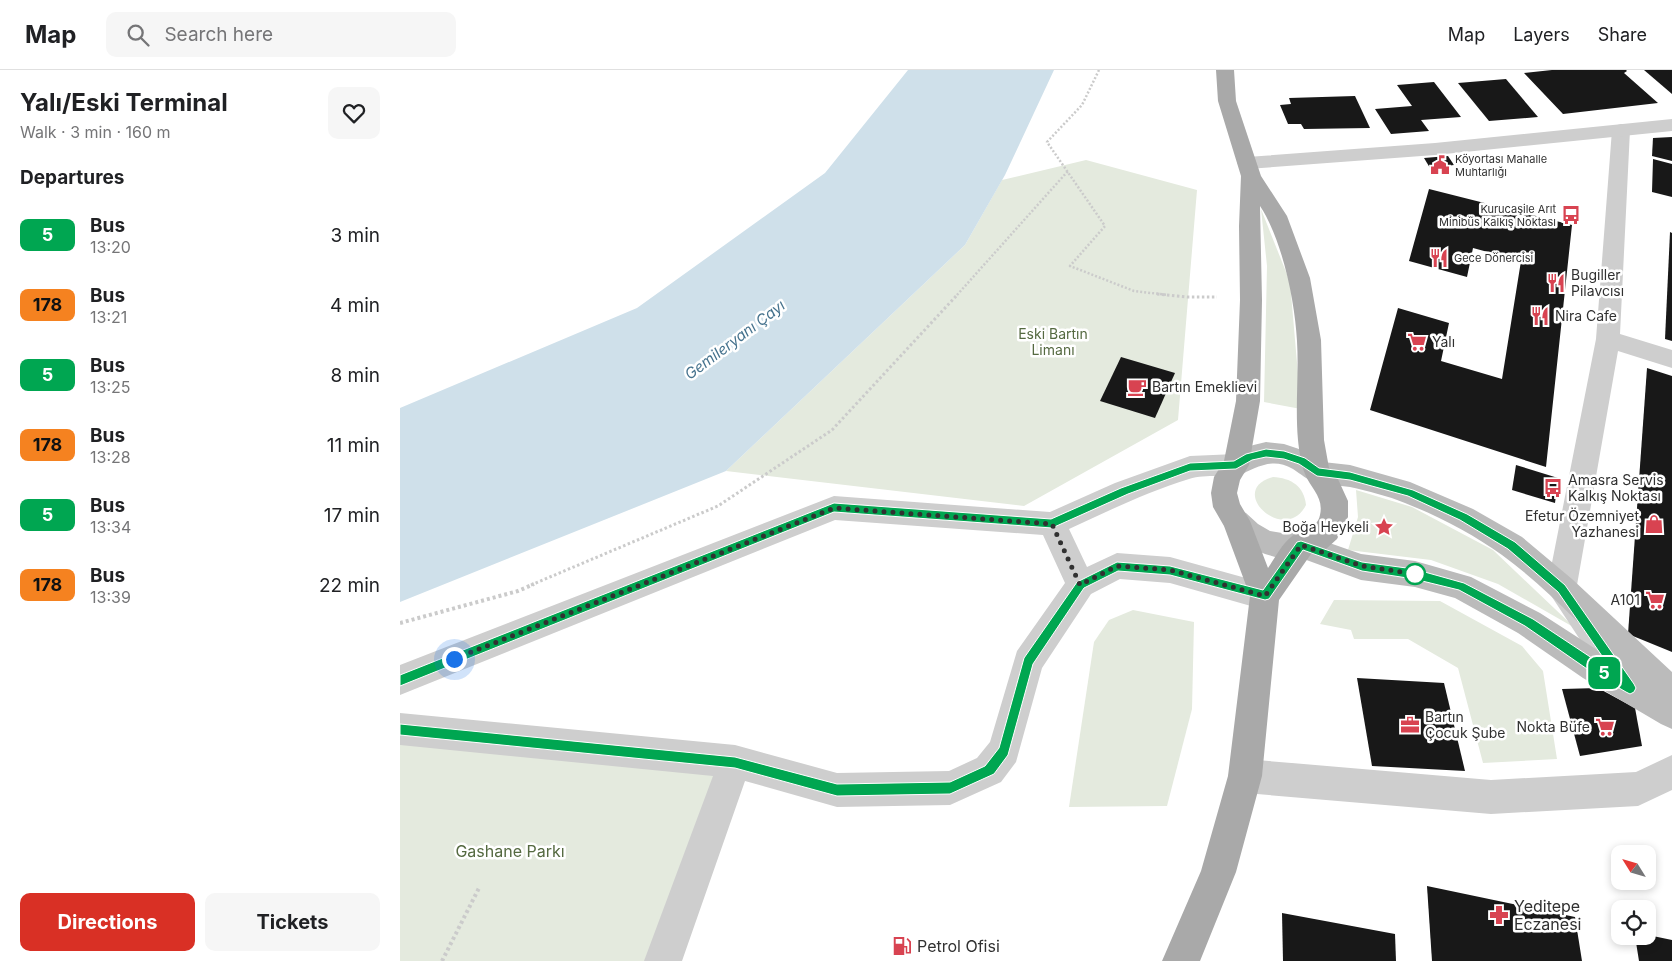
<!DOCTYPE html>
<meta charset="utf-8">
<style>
body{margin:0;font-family:Inter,sans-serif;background:#f6f6f6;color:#202124;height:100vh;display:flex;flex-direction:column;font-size:19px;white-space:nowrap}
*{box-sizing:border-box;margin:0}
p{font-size:16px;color:#757577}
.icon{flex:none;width:28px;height:28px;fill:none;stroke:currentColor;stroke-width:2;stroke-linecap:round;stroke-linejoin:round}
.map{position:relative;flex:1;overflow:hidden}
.sheet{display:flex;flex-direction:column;background:#fff;width:400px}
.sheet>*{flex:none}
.badge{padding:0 10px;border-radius:8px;font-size:18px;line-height:32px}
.needle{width:32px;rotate:307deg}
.controls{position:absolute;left:1211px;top:775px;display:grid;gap:10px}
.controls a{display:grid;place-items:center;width:45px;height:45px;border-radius:10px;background:#fff;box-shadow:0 2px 8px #0003;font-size:25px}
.you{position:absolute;width:25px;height:25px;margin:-12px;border:4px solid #fff;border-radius:50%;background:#1a73e8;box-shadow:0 0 0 8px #1a73e833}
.map>.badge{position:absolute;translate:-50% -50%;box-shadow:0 0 0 2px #fff}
h2{padding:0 20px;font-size:19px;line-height:45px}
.round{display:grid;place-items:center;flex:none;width:52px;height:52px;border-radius:10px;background:#f6f6f6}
.overview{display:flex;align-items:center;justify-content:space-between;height:85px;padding:0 20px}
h1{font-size:24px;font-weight:700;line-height:38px}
.primary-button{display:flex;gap:10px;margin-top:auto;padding:10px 20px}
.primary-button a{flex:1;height:58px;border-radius:10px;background:#d93025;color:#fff;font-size:20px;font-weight:700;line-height:58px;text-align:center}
.primary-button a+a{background:#f6f6f6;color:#202124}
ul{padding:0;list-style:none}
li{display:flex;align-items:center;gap:15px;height:70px;padding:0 20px}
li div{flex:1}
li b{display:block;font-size:19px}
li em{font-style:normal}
li .badge{min-width:55px;font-weight:700;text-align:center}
header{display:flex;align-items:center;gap:30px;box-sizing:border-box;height:70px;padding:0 25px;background:#fff;border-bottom:1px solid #e0e0e0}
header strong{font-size:24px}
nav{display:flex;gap:28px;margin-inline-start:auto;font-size:18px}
.search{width:350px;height:45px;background:#f6f6f6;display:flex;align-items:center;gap:12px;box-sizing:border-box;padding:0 18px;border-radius:10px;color:#757577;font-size:19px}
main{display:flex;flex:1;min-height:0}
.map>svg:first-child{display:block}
</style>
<header>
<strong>Map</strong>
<div class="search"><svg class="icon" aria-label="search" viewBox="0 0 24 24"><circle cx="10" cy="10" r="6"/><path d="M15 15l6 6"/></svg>Search here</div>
<nav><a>Map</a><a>Layers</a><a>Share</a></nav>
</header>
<main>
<section class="sheet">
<div class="overview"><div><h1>Yalı/Eski Terminal</h1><p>Walk · 3 min · 160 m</p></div><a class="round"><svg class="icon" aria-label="heart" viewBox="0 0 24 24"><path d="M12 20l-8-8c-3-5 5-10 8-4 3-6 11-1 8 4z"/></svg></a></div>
<h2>Departures</h2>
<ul>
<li><span class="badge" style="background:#00a651;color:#fff">5</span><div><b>Bus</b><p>13:20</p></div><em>3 min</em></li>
<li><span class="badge" style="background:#f58220;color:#111">178</span><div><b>Bus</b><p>13:21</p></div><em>4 min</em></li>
<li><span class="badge" style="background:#00a651;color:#fff">5</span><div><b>Bus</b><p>13:25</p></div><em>8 min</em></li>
<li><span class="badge" style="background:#f58220;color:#111">178</span><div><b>Bus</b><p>13:28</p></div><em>11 min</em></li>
<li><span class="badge" style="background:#00a651;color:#fff">5</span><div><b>Bus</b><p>13:34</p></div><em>17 min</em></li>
<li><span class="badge" style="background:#f58220;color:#111">178</span><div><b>Bus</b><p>13:39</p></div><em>22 min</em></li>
</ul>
<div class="primary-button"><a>Directions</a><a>Tickets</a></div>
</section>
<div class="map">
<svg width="1272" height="891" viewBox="0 0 1272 891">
<rect width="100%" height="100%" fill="#fff"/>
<g fill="#e4eade">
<path d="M686,90L797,120L778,350L624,436L326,401L565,175L602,110Z"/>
<path d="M861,139L890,212L901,339L864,332L867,196Z"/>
<path d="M873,407C891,408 904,416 906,435C885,476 825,420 873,407Z"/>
<path d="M956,420L1012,437L1093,480L1175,558L1098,514L1031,490L948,480L958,447Z"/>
<path d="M934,530L1040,531L1122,576L1143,601L1157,689L1083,693L1058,598L1008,569H954L951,560L920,554Z"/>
<path d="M733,540L794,552L792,639L767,736L669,737L694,572L709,550Z"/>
<path d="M0,659L335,692L263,891H0Z"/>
</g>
<path fill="#cfe0ea" d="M508,0H654L605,105L565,175L326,401L0,532V338L237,238L425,103Z"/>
<g fill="#181818">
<path d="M1152,0H1226L1227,1L1224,3L1258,33L1163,44L1124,3Z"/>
<path d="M1244,0H1272V24Z"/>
<path d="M1106,9L1138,47L1089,51L1058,13Z"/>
<path d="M1034,12L1061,47L1021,50L1029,61L991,64L975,39L1012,36L997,15Z"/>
<path d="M955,26L970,58L904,59L901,54H888L880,35L891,34L889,28Z"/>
<path d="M1272,67V91L1252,86L1253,68Z"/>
<path d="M1048,86L1054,95L1030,98L1024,88Z"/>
<path d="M1253,89L1272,94V127L1252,122Z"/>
<path d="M1029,119L1172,155L1146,397L970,340L998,238L1049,253L1041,291L1102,309L1121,191L1073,178L1067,207L1009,191Z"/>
<path d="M1270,162L1272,163V271L1265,269Z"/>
<path d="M721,287L775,303L755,348L700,331Z"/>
<path d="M1247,298L1272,306V582L1228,564Z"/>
<path d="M1116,395L1158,408L1155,433L1112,420Z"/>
<path d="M957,608L1044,613L1065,701L972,696Z"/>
<path d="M1198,618L1235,638L1242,676L1180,686L1162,619Z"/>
<path d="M1027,816L1175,847L1182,891H1032Z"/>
<path d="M882,843L995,864L996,891H883Z"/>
<path d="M1248,865L1272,870V891H1239L1235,866H1248Z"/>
</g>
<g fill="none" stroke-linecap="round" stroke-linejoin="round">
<g stroke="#cbcbcb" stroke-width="2.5" stroke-dasharray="2 2" stroke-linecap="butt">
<path d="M699,0L682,35L647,72L705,156L670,196L734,221L768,225"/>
<path d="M557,225L668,101"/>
</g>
<g stroke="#cbcbcb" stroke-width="3" stroke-dasharray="2.5 2.5" stroke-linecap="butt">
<path d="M757,224L787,227H817"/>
<path d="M131,515L318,436L432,360L558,224"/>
</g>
<g stroke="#cbcbcb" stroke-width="4" stroke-dasharray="3 3" stroke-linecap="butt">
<path d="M0,553L118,521L134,514"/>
<path d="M42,891L79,818"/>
</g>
<g fill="#cecece" fill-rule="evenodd">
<path d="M1221,54L1228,56L1230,60L1220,264L1272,280V298L1218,281L1177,515L1241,607L1246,618L1241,629L1230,634L1219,629L1152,527L1147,518L1196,269L1212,60L1214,56Z"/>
<path d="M836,384L845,387L849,395L845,403C827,409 807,403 789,409C747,422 708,441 669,459L687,497L717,483L770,487L875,516L880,526L875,536L865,540L770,513L720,509L691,524L642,598L616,692L601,712L550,735L437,737L345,711L282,891H244L313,706L0,675V643L335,675L437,703L549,701L577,688L590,672L617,581L665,513L643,465L435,450L0,625V595L434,426L650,442L715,413L790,386Z"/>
<path d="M1272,685V720L1238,736L1091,744L845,723L833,718L828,706L833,694L845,689L1091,710L1236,702Z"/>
</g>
<path fill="#cecece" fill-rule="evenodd" d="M1272,49V61L1035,85L847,99L840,97L837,93L840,89L847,87L1035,73Z"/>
<path fill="#bbb" fill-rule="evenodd" d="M866,372L884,374L911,383L923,392L950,395L1010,412L1073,439L1122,467L1172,509L1272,602V659L1261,654L1183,608L1118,563L1055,528L1015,517L961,510L901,488L882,489L865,484L838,472L826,459L822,451L826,443L836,439L846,443L858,454L870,461L882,463H901L961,484L1015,491L1071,507L1140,543L1222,596C1184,559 1146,517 1102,485C1073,464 1038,446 1005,433C988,426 968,421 950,417C939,415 927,416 916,413C907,410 901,404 893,399C871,386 856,399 836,406L827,403L823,395C831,379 850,376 866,372Z"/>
<path fill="#a9a9a9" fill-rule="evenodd" d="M816,0H834L836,31L861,106L887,146L910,208L921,270L924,370L929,398L937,407L948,431V447L937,469L926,479L911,484L879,530L862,706L836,802L800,891H762L801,801L828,706L850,526L824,456L813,437L811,423L814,407L824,391L836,331L840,230L839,156L841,106L818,31ZM860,136C882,169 895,231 897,271C899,304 895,337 898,370C899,380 901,394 905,404C911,419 924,427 920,445C917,460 900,459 891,467C882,474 875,488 868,498L850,451L840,434L837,423L840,410L849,395L860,331L862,230Z"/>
</g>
<path fill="#00a651" stroke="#fff" d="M866,379L884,381L905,388L919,398L950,402L1013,420L1067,444L1115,472L1165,515L1234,614L1236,618L1234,622L1230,624L1226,622L1190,601L1125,556L1059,520L1014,509L962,501L903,480L869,529L865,530L770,505L718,501L684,518L633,594L608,685L594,704L550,724L437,726L335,698L0,665V654L335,687L437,714L550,712L585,696L599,678L624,588L677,512L717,492L770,496L863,520L897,472L901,471L962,492L1014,499L1064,513L1133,549L1213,602L1158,522L1108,479L1060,450L1008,426L950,410L917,406L899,394L884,389L866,387L852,390L836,399L790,401L728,424L652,458L434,442L0,616V605L434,433L651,449L721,418L790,393L834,391L846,384Z"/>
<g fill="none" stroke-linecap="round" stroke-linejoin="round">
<path stroke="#313131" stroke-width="5" stroke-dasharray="0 9" d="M54,589L434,438L652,454L680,515L717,496L770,500L865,526L901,475L962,496L1015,504"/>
</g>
<defs>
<g id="civic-bare" transform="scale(1.5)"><path d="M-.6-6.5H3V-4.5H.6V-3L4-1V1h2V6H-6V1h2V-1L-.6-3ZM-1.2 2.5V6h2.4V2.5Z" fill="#d84351" stroke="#fff" stroke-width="2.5" paint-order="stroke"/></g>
<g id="bus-bare" transform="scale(1.5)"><path d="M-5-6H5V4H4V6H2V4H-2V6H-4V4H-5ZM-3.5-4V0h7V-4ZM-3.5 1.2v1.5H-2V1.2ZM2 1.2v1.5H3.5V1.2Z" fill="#d84351" stroke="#fff" stroke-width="2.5" paint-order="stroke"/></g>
<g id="restaurant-bare" transform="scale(1.5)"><path d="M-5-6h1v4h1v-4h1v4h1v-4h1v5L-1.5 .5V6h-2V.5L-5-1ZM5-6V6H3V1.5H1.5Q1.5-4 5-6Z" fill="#d84351" stroke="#fff" stroke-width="2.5" paint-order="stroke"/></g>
<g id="supermarket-bare" transform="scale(1.5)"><path d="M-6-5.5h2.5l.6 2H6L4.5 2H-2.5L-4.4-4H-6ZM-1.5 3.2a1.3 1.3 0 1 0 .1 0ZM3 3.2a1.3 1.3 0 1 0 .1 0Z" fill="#d84351" stroke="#fff" stroke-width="2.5" paint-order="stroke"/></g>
<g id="cafe-bare" transform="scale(1.5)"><path d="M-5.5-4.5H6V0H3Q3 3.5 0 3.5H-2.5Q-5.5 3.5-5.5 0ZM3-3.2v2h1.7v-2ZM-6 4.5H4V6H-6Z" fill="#d84351" stroke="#fff" stroke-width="2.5" paint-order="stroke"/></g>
<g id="shop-bare" transform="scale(1.5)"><path d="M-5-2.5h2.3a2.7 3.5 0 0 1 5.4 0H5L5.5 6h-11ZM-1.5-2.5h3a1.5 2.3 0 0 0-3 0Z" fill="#d84351" stroke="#fff" stroke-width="2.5" paint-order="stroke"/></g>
<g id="sight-bare" transform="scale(1.5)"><path d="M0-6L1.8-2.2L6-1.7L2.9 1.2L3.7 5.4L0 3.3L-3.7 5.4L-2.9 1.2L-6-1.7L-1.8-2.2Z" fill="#d84351" stroke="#fff" stroke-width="2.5" paint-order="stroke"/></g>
<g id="office-bare" transform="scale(1.5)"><path d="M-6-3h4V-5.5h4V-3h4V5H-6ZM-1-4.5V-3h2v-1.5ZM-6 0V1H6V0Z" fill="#d84351" stroke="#fff" stroke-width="2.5" paint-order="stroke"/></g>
<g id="pharmacy-bare" transform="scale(1.5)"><path d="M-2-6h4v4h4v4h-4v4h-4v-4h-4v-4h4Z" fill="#d84351" stroke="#fff" stroke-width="2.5" paint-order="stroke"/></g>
<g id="fuel-bare" transform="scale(1.5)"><path d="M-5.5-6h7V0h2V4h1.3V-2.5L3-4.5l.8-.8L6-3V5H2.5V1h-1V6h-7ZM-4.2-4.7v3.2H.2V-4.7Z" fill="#d84351" stroke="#fff" stroke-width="2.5" paint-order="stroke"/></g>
</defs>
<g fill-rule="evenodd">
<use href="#civic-bare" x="1040" y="95"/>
<use href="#bus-bare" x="1171" y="145"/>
<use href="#restaurant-bare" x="1039" y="188"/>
<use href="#restaurant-bare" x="1156" y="213"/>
<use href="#restaurant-bare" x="1140" y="246"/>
<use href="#supermarket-bare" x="1017" y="272"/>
<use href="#cafe-bare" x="737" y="317"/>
<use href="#bus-bare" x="1153" y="418"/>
<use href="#shop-bare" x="1254" y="454"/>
<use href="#sight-bare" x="984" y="457"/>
<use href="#supermarket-bare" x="1255" y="530"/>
<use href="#office-bare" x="1010" y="655"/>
<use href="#supermarket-bare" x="1205" y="657"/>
<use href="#pharmacy-bare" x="1099" y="845"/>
<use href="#fuel-bare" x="502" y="876"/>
</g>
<circle fill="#fff" stroke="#00a651" stroke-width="2.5" cx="1015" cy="504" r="10"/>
<g text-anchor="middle" stroke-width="5" stroke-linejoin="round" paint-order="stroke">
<g font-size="11" fill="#313131" stroke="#fff" text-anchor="start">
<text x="1055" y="93">Köyortası Mahalle<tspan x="1055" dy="13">Muhtarlığı</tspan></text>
<text x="1156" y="143" text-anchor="end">Kurucaşile Arıt<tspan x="1156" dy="13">Minibüs Kalkış Noktası</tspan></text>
<text x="1054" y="192">Gece Dönercisi</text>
</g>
<g font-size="14" fill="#313131" stroke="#fff" text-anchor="start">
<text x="1171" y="210">Bugiller<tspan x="1171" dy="16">Pilavcısı</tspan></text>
<text x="1155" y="251">Nira Cafe</text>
<text x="1032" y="277">Yalı</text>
<text x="752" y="322">Bartın Emeklievi</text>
<text x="1168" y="415">Amasra Servis<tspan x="1168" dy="16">Kalkış Noktası</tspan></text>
<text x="1239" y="451" text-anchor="end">Efetur Özemniyet<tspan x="1239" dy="16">Yazhanesi</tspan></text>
<text x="969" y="462" text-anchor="end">Boğa Heykeli</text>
<text x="1240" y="535" text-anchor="end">A101</text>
<text x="1025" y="652">Bartın<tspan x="1025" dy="16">Çocuk Şube</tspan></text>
<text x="1190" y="662" text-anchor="end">Nokta Büfe</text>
</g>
<g font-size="14" fill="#556a41" stroke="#fff">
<text x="653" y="269">Eski Bartın<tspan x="653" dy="16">Limanı</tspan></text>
</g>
<g font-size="15" font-style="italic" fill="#45728d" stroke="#fff">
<text transform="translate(335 270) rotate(-37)" y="5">Gemileryanı Çayı</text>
</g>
<g font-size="16" fill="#556a41" stroke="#fff">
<text x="110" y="787">Gashane Parkı</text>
</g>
<g font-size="16" fill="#313131" stroke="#fff" text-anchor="start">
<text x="1114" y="842">Yeditepe<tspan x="1114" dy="18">Eczanesi</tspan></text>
<text x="517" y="882">Petrol Ofisi</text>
</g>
</g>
</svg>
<div class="controls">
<a><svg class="needle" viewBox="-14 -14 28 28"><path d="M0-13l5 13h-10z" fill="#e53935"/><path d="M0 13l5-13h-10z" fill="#757577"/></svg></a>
<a><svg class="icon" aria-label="locate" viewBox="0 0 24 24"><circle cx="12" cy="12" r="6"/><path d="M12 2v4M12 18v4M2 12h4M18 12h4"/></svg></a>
</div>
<div class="you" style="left:54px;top:589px"></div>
<b class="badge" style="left:1204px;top:603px;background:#00a651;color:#fff">5</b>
</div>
</main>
